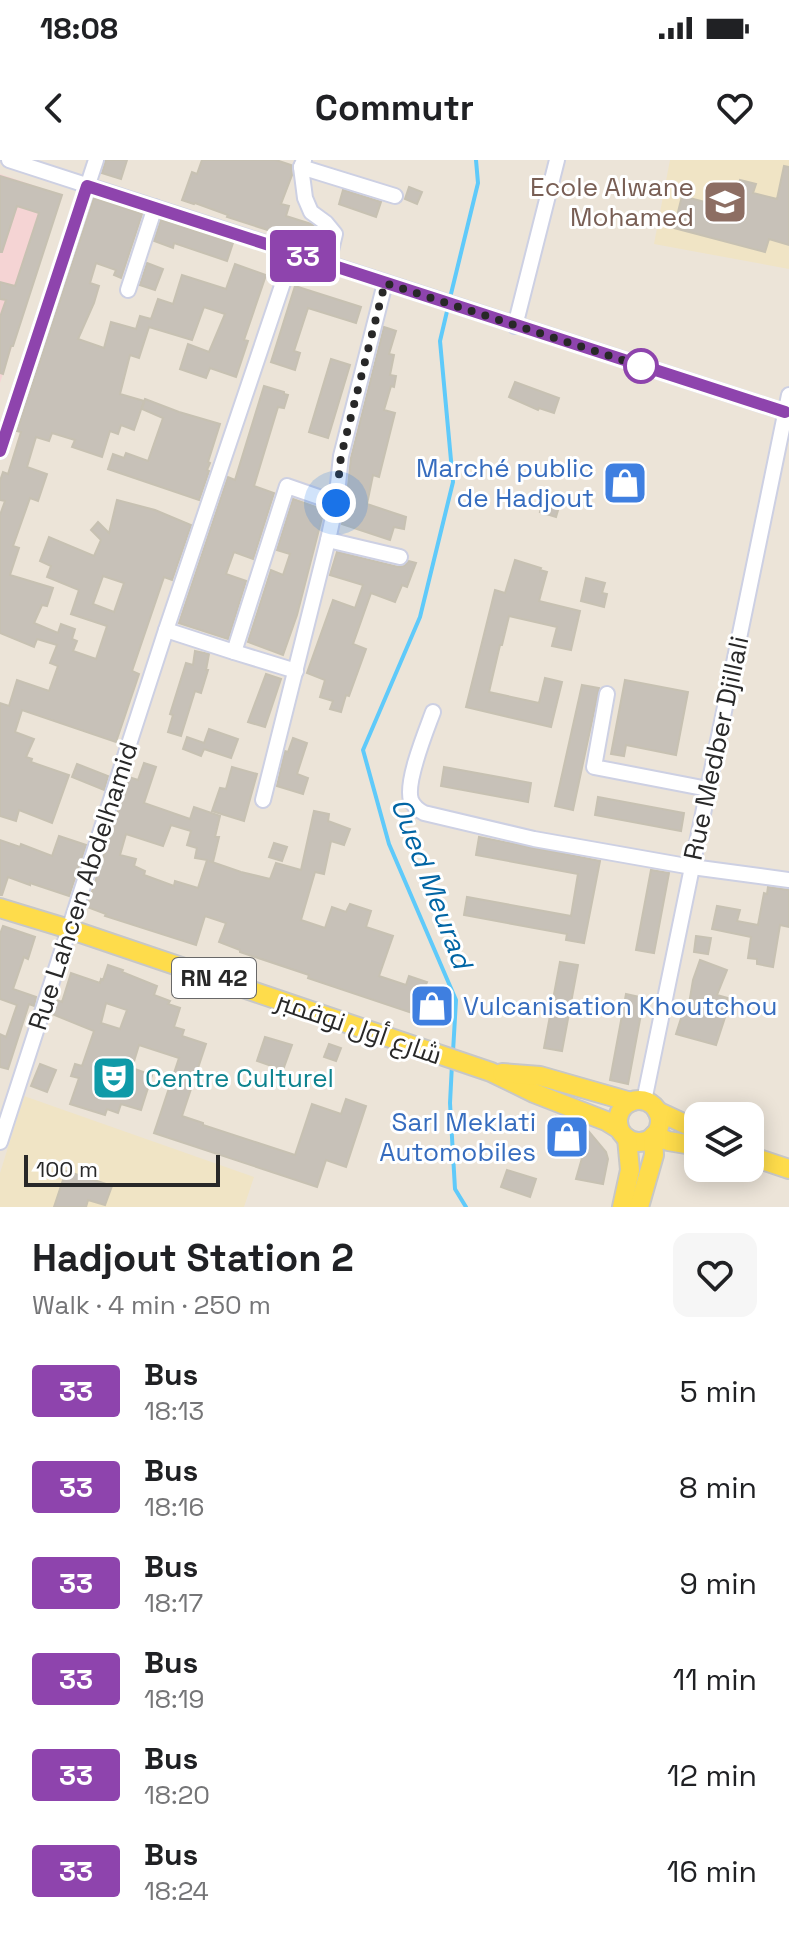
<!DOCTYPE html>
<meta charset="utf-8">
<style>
body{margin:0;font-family:"Space Grotesk",Cairo,sans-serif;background:#f6f6f6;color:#202124;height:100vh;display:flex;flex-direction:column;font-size:30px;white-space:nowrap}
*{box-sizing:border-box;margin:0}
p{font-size:26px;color:#757577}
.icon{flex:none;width:44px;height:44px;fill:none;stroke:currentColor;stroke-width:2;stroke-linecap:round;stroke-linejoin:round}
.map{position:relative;height:1047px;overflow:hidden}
.sheet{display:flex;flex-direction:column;background:#fff;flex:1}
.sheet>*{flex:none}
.badge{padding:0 16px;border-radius:6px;font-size:28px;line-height:52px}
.buttons{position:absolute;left:684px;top:942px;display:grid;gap:16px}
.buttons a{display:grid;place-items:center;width:80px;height:80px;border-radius:16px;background:#fff;box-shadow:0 4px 20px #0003;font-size:40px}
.scale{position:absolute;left:24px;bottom:20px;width:196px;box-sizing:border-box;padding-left:8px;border:4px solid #282828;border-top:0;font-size:22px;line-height:28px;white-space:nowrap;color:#282828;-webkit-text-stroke:6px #fff;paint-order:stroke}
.you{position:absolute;width:40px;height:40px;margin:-20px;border:6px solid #fff;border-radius:50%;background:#1a73e8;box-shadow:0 0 0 12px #1a73e833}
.map>.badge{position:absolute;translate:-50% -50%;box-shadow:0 0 0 4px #fff}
.round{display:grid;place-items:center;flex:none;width:84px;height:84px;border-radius:16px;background:#f6f6f6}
.overview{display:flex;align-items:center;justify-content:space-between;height:136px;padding:0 32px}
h1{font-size:38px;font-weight:700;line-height:60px}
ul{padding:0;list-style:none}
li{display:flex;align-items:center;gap:24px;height:96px;padding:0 32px}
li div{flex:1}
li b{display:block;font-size:30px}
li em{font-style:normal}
li .badge{min-width:88px;font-weight:700;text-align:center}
.status{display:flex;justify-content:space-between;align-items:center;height:56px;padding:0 40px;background:#fff;direction:ltr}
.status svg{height:22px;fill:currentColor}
header{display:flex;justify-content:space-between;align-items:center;height:104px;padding:0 32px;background:#fff;font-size:36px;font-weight:700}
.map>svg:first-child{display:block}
</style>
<div class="status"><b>18:08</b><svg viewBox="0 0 49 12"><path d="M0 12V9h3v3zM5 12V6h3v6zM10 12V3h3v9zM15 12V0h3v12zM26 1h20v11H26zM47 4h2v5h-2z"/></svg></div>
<header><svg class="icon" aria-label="back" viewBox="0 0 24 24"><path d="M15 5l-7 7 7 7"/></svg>Commutr<svg class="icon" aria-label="heart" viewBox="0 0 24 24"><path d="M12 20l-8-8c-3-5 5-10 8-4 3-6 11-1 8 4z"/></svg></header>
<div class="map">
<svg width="789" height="1047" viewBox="0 0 789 1047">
<rect width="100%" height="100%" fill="#ece4d8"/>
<g fill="#f0e4c5">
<path d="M670,0H789V109L654,84Z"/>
<path d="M24,936L254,1017L244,1047H0V1013Z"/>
</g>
<path fill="#f5d4d4" d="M0,14L62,35L0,223Z"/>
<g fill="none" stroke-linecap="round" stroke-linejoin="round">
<g stroke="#5fcafa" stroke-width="4">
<path d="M450,138L478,23L476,0"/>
<path d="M448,147L440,181L453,322L420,457L363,590L389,684L456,840L453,892"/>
<path d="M452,904L450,943L455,1029L466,1047"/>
</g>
</g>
<g fill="#c7c1b8" stroke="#c7c1b2" stroke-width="2" fill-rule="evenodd">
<path d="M106,0H127L121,19L102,13Z"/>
<path d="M202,0H276L291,5L292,15L281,44L289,46L286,56L311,64L320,71L315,85L227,57L228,55L195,43L194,44L182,40L192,12L197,14Z"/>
<path d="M784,6L789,7V85L769,79L765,92L674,68L682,36L720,46L724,31L736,35L740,20L756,24L753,33L777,39Z"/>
<path d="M0,16L62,35L13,186H11L3,214L0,213V157L6,140L0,139V122L15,126L39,53L17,46L2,92H0Z"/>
<path d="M409,27L422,32L417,44L405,39Z"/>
<path d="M343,30L381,42L376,57L339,44Z"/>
<path d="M94,38L142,54L121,118L114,115L116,110L96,103L90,123L99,126L94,143L78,179L104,188L111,162L136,169L140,156L151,159L158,139L173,144L182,115L226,129L235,104L266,115L244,180L248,181L236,217L210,208L206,218L180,209L188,184L209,192L225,154L204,147L192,180L149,167L139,198L130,195L120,234L144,241L134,270L121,265L118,274L110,271L102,297L72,287L75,280L52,273L49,281L36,277L27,307L47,314L38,341L30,338L13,386L19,388L10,415L53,428L47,446L42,445L34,463L58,473L61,464L75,469L72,479L77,481L73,491L96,499L107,466L71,454L79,430L47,417L51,406L40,401L49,377L94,396L101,380L91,370L98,362L109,373L117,340L155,350L191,365L172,420L164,417L132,511L139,514L116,582L22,550L15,572L34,579L26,597L32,599L31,602L69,615L52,663L19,650L16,661L0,656V543L9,546L17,520L49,531L58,506L50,503L57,485L37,479L34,487L0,473V355L5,341L0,340V321L3,312L8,314L21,272L17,271ZM103,416L124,423L114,452L93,444Z"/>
<path d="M161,60L233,83L227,101L174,83L173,88L154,81Z"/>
<path d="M147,103L163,109L155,130L140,125Z"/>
<path d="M295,126L361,147L356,163L308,148L294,191L300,193L295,210L271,202Z"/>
<path d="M384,167L396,171L389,194L394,195L390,215L396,216L394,227L391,226L384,250L395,253L379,317L373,315L367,344L406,357L404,369L394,367L390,380L342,364L346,344L351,298Z"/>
<path d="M331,199L350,205L328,278L309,272Z"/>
<path d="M515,222L559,238L554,253L539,248L538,250L509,237Z"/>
<path d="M264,226L284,232V234L288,235L284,248L278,247L254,326L274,333L253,399L234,392L226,414L246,421L228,479L179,463L228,317L235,320Z"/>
<path d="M145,239L179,252L220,264L208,302L210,303L207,310L209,311L199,340L108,309L113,294L124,298L126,293L148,301L163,258L142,249Z"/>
<path d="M293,339L324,350L297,455L283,495L248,482L271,410L283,415L290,394L277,390Z"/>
<path d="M543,342L559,347L556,357L540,352Z"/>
<path d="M337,392L398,407L404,406L409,401L416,403L407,427L402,425L395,442L371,433L353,484L366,489L349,536L346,535L341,552L330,549L333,541L320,537L325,520L307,513L333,440L355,448L363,425L330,415Z"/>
<path d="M515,400L541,408L540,410L547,412L539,441L580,451L571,490L552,486L557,467L509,456L502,485H500L489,532L539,543L545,518L562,522L551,567L466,547L495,430L505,433Z"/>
<path d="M586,418L605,423L602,433L607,434L604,447L581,441Z"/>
<path d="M195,491L209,494L206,510H208L201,533L195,531L181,576L168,572L173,555L170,554L186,503L193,505Z"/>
<path d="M266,514L281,519L265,567L248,562Z"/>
<path d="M625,520L688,532L676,595L626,585L624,596L611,594Z"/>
<path d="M582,525L599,528L573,650L555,646Z"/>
<path d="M209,569L238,579L231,598L204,589L201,596L183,589L187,577L204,583Z"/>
<path d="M293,578L307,583L297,614L308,618L303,634L277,626L285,591L288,592Z"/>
<path d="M144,603L156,607L144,643L190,659L194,647L220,656L215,677H219L213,702L209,701L241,712L270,719L276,703L301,710L314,651L329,654L328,661L350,669L344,685L331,681L324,714L315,712L301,760L325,768L332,747L346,752L350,744L371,751L366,767L393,776L379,816L406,825L409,816L427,822L424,829L448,838L439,862L308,818L309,815L240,792V790L219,782L226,763L205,756L196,785L105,756L106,754L87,747L129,617L138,620ZM171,665L191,671L187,685L197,688L195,698L207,700L198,728L175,721L174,726L144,715L145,711L134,706L136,699L120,695L126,674L163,686Z"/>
<path d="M77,604L108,616L104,630L72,617Z"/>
<path d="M232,607L257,614L244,661L212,651L220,628L226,629Z"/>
<path d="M444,607L531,623L528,642L441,626Z"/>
<path d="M598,637L684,653L681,671L595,655Z"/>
<path d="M59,676L86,685L69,736L30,723V725L8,717L2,735H0V680L20,687L21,684L52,696Z"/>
<path d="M479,677L600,701L584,783L566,780L567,774L464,755L467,737L571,756L578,714L476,695Z"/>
<path d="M274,683L287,687L282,701L269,697Z"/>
<path d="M651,710L669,713L654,793L636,790Z"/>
<path d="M768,727L789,730V767L780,765L773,807L757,804V799L748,798L751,777L712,769L717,746L740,750L737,761L758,765L764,733L767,734Z"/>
<path d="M3,766L35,777L28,799L24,797L13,829L36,837L34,846L29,844L8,909L0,907V874L6,877L17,845L0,839V774Z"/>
<path d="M696,776L711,778L708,794L694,792Z"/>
<path d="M700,800L727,810L717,835L731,839L716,885L676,874L684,849L688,850L693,820Z"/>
<path d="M560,802L578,805L562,891L544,888Z"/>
<path d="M108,805L123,810L122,812L157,826L154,835L170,841L168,844L180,848L174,867L184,870L182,876L206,884L182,956L203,963V965L295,995L312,944L341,954L346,939L366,946L346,1007L326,1000L317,1027L154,973L179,898L139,885L132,908L152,915L141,950L121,944L118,953L107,949L105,955L70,944L79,918L71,916L75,904L82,906L94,871L52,854L57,840L62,842L71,813L100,823L101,819L103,820ZM106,843L127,850L120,869L101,863Z"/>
<path d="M626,834L644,838L628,924L610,920Z"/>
<path d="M265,877L292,885L283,910L257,901Z"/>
<path d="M329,884L341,888L336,901L324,897Z"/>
<path d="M40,904L56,910L47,932L31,926Z"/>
<path d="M556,956L586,968L606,992L608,999L603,1024L576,1019L582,998L547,985Z"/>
<path d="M507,1010L536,1019L530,1037L501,1027Z"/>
<path d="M66,1011L112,1026L105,1045L88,1040L86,1047H54Z"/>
</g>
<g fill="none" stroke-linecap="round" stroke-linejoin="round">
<g stroke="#cdd0e3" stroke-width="18">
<g id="minor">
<path d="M9,0L785,252"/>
<path d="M304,0L301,7L305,38L311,52L326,63L335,74L328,103"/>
<path d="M301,7L395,36"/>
<path d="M128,130L155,47"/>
<path d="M515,166L557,0"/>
<path d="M0,291L96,0"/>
<path d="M328,380L400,397"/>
<path d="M166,470L234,492L296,511"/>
<path d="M234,492L287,326L336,343"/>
<path d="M607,534L594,607L708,629"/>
<path d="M433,552C426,571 405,622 411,640C414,647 418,650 424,653L534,679L692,707L789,720"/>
<path d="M263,640L328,380L336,343L341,296L385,123"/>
<path d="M644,941L789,235"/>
<path d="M0,982L166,470L293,93"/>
</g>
</g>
<g stroke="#c7c7c7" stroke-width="22">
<g id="major">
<path d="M0,748L69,769L491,912L534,933L606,961L619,969"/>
<path d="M502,913L540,916L631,942"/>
<circle cx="639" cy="961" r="21"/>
<path d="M657,951L698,970"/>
<path d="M654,975L668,981L698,986"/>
<path d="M750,996L789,1009"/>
<path d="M622,1047L630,1010L627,978"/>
<path d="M639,1047L654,995L653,976"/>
</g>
</g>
<use href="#minor" stroke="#fff" stroke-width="14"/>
<use href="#major" stroke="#fedc4b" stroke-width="18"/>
</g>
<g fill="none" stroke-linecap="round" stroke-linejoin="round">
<g stroke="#fff" stroke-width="18">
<path id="line" d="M0,291L87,26C320,100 552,178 785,252"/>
</g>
<use href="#line" stroke="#8e44ad" stroke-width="12"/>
<path stroke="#282828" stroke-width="8" stroke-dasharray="0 14.4" d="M336,343L341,296L385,123L641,206"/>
</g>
<defs>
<g id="school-square" transform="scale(2.3)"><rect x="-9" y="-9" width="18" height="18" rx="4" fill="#8d6e63" stroke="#fff"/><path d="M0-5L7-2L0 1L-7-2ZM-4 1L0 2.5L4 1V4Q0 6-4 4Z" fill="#fff"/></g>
<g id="shop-square" transform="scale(2.3)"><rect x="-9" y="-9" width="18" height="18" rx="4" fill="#3f7fe0" stroke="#fff"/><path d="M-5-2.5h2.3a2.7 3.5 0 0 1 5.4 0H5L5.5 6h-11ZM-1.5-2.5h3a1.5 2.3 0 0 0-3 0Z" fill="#fff"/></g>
<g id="theatre-square" transform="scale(2.3)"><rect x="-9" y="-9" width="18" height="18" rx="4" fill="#0f9aa8" stroke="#fff"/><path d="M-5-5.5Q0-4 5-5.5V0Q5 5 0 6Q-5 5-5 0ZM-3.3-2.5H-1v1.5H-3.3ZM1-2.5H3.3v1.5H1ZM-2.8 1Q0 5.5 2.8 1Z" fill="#fff"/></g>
</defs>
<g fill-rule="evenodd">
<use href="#school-square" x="725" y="42"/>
<use href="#shop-square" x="625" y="323"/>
<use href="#shop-square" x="432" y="846"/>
<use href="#theatre-square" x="114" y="918"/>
<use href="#shop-square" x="567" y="977"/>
</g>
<circle fill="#fff" stroke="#8e44ad" stroke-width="4" cx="641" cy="206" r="16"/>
<g text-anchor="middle" stroke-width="6" stroke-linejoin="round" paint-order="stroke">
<rect fill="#fff" stroke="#686868" stroke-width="2" x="172" y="798" width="84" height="40" rx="6"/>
<g font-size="24" font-weight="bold" fill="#282828">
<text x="214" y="826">RN 42</text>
</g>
<g font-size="26" fill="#785e54" stroke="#fff" text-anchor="end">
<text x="694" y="36">Ecole Alwane<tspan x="694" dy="30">Mohamed</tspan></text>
</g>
<g font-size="26" fill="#366cbe" stroke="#fff" text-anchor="end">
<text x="594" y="317">Marché public<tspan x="594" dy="30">de Hadjout</tspan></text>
<text x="463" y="855" text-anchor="start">Vulcanisation Khoutchou</text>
<text x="536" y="971">Sarl Meklati<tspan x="536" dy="30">Automobiles</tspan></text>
</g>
<g font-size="26" fill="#282828" stroke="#fff">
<text transform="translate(716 588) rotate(-78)" y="9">Rue Medber Djillali</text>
<text transform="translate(83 726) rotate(-72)" y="9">Rue Lahcen Abdelhamid</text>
<text transform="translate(359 868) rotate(19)" y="9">شارع أول نوفمبر</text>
</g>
<g font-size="26" fill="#0d838f" stroke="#fff" text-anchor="start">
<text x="145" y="927">Centre Culturel</text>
</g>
<g font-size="28" font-style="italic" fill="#0165a4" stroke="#fff">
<text transform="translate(432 723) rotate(69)" y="10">Oued Meurad</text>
</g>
</g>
</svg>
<div class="buttons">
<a><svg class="icon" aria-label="layers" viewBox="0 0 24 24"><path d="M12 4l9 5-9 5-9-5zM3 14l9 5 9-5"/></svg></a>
</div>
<div class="scale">100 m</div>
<div class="you" style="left:336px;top:343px"></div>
<b class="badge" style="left:303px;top:96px;background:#8e44ad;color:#fff">33</b>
</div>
<section class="sheet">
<div class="overview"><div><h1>Hadjout Station 2</h1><p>Walk · 4 min · 250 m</p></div><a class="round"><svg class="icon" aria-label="heart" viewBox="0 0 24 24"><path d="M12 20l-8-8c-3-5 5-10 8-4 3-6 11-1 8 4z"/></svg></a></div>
<ul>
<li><span class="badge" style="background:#8e44ad;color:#fff">33</span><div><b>Bus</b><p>18:13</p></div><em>5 min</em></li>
<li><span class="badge" style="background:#8e44ad;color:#fff">33</span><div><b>Bus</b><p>18:16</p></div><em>8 min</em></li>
<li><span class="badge" style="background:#8e44ad;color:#fff">33</span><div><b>Bus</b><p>18:17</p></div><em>9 min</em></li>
<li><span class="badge" style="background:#8e44ad;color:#fff">33</span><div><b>Bus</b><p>18:19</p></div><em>11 min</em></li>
<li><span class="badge" style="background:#8e44ad;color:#fff">33</span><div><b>Bus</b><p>18:20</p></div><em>12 min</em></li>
<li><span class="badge" style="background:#8e44ad;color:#fff">33</span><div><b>Bus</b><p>18:24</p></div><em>16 min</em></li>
</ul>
</section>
